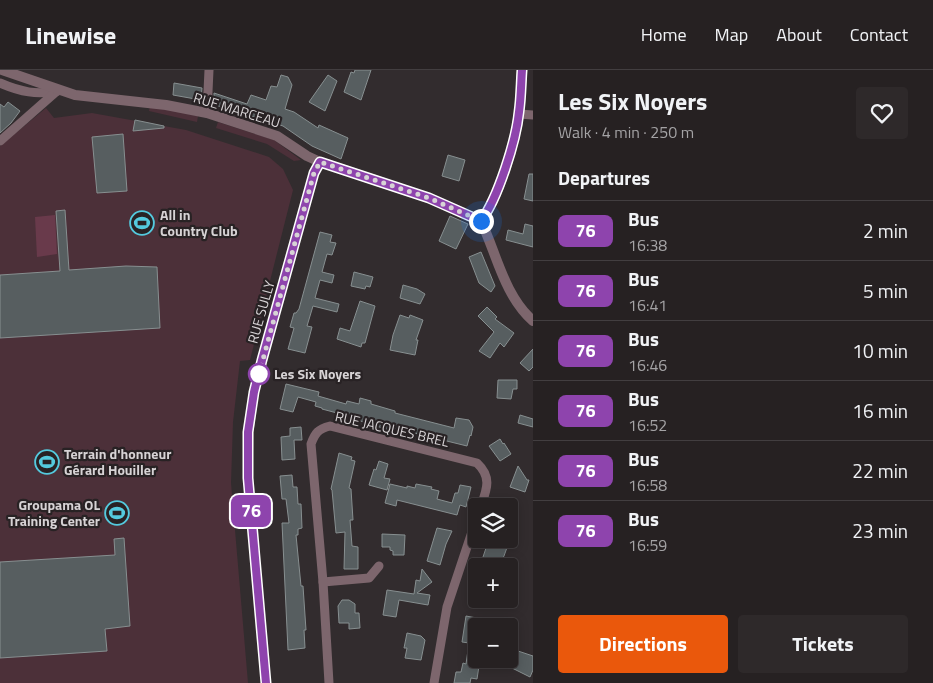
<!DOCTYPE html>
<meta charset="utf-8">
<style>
body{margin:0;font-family:"Titillium Web",sans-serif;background:#2e292a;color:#f1f3f6;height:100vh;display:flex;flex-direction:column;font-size:19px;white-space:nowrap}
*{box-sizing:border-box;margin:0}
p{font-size:16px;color:#a4a3a5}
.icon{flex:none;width:28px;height:28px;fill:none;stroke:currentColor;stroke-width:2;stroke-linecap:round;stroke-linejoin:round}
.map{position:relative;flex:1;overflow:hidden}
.panel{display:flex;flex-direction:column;background:#262122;width:400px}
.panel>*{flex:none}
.badge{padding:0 10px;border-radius:8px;font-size:18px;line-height:32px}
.fabs{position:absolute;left:468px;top:428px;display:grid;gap:10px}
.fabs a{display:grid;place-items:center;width:50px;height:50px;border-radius:5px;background:#262122;box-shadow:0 2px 12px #0003,0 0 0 1px #423e40;font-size:25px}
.you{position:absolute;width:25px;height:25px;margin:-12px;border:4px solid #fff;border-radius:50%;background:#1a73e8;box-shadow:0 0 0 8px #1a73e833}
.map>.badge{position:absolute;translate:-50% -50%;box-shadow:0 0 0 2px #fff}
h2{padding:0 25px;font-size:19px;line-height:45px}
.round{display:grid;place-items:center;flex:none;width:52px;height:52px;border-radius:5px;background:#2e292a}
.head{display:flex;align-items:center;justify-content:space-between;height:85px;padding:0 25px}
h1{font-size:24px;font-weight:700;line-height:38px}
.cta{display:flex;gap:10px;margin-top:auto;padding:10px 25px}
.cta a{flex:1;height:58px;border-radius:5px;background:#ea580c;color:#fff;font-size:20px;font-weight:700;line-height:58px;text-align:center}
.cta a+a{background:#2e292a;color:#f1f3f6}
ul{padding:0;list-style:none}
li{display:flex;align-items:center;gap:15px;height:60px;padding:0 25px;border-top:1px solid #423e40}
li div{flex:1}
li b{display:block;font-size:19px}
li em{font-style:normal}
li .badge{min-width:55px;font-weight:700;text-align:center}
header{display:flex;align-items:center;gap:30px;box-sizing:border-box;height:70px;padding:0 25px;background:#262122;border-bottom:1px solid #423e40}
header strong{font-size:24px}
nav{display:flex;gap:28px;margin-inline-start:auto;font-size:18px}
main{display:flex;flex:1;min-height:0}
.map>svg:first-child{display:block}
</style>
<header>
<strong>Linewise</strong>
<nav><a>Home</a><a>Map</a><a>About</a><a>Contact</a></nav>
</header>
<main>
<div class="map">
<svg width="533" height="613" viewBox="0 0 533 613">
<rect width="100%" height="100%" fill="#322c2e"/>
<g fill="#4c3039">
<path d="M150,36L198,46L197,52L149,41Z"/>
<path d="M46,38L54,48L92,43L186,60L269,87L283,99L293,120L250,290L240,291L233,352L231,413L248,613H0V76Z"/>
<path d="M218,52L274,70L301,90L294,91L267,74L216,58Z"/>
</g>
<path fill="#693a4b" d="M55,145L57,184L37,187L35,147Z"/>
<g fill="#575e60" stroke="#878f90">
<path d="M355,0H371L361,30L344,22L351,2L354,3Z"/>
<path d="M281,5L288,7L292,15L285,39L294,42L318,58L319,55L348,68L341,89L312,76L283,56L215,35L216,33H214V23L247,34L251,25L266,30L271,16L277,17Z"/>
<path d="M328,5L337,11L325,41L309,32Z"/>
<path d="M174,13L202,18L201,30L173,25Z"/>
<path d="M8,32L20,41L11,53L0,63V34L4,37Z"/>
<path d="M135,50L164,56V58L133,61Z"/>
<path d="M123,64L127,121L97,123L92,67Z"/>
<path d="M448,85L465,90L459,111L442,106Z"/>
<path d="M529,104H533V131L524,129Z"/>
<path d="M65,140L69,200L126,196L157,197L160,258L0,268V205L60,201L56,141Z"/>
<path d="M450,146L468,154L456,179L439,171Z"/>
<path d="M525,154L533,156V177L506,170L508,160L523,164Z"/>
<path d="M320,162L332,165L330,172L336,173L332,185L327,184L322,202L334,205L332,213L320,210L315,228L339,234L337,242L313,236L307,256L312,257L305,283L288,279L294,258L290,257L294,243H296L299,239Z"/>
<path d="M481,182L495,216L491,222L479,213L469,187Z"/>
<path d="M354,202L373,207L370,217L366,216L365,219L351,216Z"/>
<path d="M403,215L417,219L425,224L420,234L400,228Z"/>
<path d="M360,231L375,236L365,273H362L361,277L337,269L340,258L350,261Z"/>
<path d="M487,237L497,247L495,249L514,263L504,277L500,273L490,288L479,281L494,262L478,246Z"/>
<path d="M400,245L409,248L410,245L423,250L416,270H418L415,285L390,280L393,265Z"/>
<path d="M533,279V297L529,301L520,293Z"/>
<path d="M498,310H517V319H513L511,329L497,328Z"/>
<path d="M286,314L319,322L318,326L346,334L347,331L359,334L360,328L371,331V334L395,341V343L454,358L456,348L469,350L473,357L471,366L470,365L467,376L390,357L389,360L354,349L355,346L338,341L337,343L322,339V338L315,336L316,332L298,327L293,342L280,339Z"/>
<path d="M520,345L533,349V357L518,353Z"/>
<path d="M301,357L302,370H294L295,389L282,390L281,367L290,366V358Z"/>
<path d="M500,369L503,374L504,373L511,384L500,391L489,376Z"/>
<path d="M339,383L352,387L351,390L355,391L349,418L351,419L353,450H350L352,476L358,477V499H344L345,462L336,463L332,420L331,419Z"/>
<path d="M379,391L388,394L384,408L390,409L387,420L369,415L374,399L376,400Z"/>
<path d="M518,396L527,410H529L525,422L510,417Z"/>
<path d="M292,405L293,417H297L298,434H301L302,458L298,459V465H296L301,516H303L306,560H304L305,578L288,580L282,453H289L286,429H282L280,406Z"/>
<path d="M390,414L407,418V416L415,418L416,414L432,417L431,419L439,421L437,429L452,433L455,423H458L460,415L471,417L466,437L460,435L457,445L397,430L396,436L385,433Z"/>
<path d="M437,458L452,461L446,474L440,495L427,491Z"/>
<path d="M382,464L405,465L404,485H393V481L390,480V477H382Z"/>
<path d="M124,468L130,556L105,559L107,581L0,588V492L115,485L114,469Z"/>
<path d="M489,469H510L504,486L498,496H480Z"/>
<path d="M422,499L432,512L417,523L430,525L428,535L399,530L396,547L383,545L387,520L414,524L416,510L420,511Z"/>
<path d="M342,530H349L355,534V543H359L360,558L349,559V553H339L338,536Z"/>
<path d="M466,546L482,549L480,556H476V595L479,596L477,609L471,608L470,613H454L456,602H461L463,593L466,594L469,573L462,572Z"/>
<path d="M407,563L421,566L425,570L421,590L405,588L407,578H404Z"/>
<path d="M518,581L533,586V600L530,607L510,597Z"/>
</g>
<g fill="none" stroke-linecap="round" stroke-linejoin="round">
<g stroke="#7d666d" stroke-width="9">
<path d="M0,13C21,22 36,25 58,21"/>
<path d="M207,43L209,0"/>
<path d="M519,44L533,45"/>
<path d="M0,71L58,20"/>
<path d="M323,512L369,508L379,496"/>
<path d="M266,613L248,408L249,362L254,322L262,290L314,103L320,92"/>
<path d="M329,613L323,512L311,374C315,363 318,359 330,356L477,393C492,407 487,419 481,436"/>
<path d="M434,613L447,537L476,450"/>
</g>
<g stroke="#7d666d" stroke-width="10">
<path d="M2,0L75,25L166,35L207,43L277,66L307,86L320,92L429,128L481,151"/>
<path d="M481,151C498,129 516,71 519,42C521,28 521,14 522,0"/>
<path d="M481,151C497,185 504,225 533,251"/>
</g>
</g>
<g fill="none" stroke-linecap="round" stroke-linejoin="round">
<g stroke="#fff" stroke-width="11">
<path id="line" d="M266,613L248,408V362L254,322L262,290L314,103L320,92L332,96L429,128L481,151C498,128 516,71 519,42C521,28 521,14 522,0"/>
</g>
<use href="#line" stroke="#8e44ad" stroke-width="8"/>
<path stroke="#d7d3d5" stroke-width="5" stroke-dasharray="0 9" d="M259,304L314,103L320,92L429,128L481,151"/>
</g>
<defs>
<g id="stadium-ring" transform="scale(1.25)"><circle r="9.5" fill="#282224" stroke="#54cade" stroke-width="1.5"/><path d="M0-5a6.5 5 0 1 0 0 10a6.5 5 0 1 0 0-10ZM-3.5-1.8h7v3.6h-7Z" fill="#54cade"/></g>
</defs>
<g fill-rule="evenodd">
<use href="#stadium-ring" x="142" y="153"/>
<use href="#stadium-ring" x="47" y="392"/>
<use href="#stadium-ring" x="117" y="443"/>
</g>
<circle fill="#fff" stroke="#8e44ad" stroke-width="2.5" cx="259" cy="304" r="10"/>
<g text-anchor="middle" stroke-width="4.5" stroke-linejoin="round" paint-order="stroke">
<g font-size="14" fill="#d7d3d5" stroke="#282224">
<text transform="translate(237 40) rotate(17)" y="5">RUE MARCEAU</text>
<text transform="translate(261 242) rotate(-74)" y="5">RUE SULLY</text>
<text transform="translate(392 359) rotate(13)" y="5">RUE JACQUES BREL</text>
</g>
<g font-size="14" font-weight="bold" fill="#d7d3d5" stroke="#282224" text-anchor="start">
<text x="160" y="150">All in<tspan x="160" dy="16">Country Club</tspan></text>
<text x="64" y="389">Terrain d'honneur<tspan x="64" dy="16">Gérard Houiller</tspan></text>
<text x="100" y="440" text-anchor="end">Groupama OL<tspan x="100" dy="16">Training Center</tspan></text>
</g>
<g font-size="14" font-weight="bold" fill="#d7d3d5" stroke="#282224" text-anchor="start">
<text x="274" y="309">Les Six Noyers</text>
</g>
</g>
</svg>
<div class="fabs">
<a><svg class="icon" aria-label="layers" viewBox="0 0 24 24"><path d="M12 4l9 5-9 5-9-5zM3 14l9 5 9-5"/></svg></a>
<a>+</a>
<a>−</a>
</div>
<div class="you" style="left:481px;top:151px"></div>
<b class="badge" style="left:251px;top:441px;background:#8e44ad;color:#fff">76</b>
</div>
<section class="panel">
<div class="head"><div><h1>Les Six Noyers</h1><p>Walk · 4 min · 250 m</p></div><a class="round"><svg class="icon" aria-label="heart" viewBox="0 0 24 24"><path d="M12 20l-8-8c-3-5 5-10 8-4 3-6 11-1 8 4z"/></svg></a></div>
<h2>Departures</h2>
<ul>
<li><span class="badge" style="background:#8e44ad;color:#fff">76</span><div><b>Bus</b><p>16:38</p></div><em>2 min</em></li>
<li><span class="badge" style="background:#8e44ad;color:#fff">76</span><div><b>Bus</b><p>16:41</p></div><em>5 min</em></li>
<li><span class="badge" style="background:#8e44ad;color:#fff">76</span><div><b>Bus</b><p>16:46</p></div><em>10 min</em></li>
<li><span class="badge" style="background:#8e44ad;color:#fff">76</span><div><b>Bus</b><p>16:52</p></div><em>16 min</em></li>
<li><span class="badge" style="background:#8e44ad;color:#fff">76</span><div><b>Bus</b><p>16:58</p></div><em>22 min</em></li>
<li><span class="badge" style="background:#8e44ad;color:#fff">76</span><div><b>Bus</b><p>16:59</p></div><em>23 min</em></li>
</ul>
<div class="cta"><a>Directions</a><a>Tickets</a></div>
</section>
</main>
